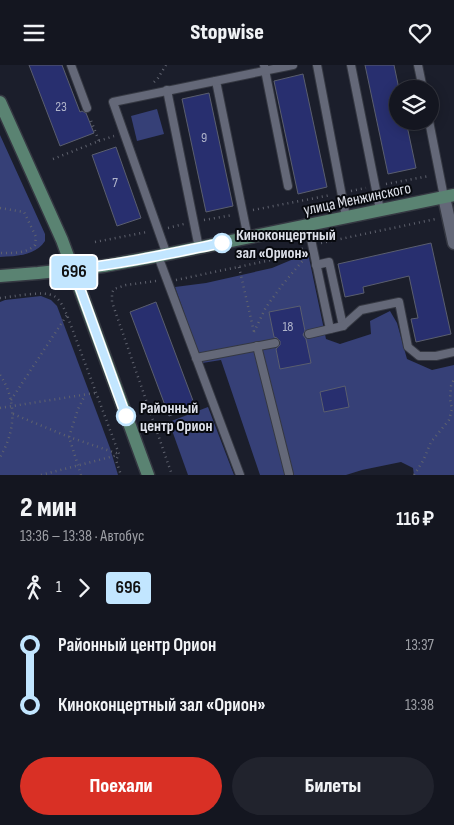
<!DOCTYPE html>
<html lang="ru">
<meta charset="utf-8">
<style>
body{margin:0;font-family:"Sofia Sans Condensed",sans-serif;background:#21232d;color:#f1f3f6;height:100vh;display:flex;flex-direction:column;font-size:19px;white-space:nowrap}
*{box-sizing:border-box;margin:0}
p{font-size:16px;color:#9d9fa5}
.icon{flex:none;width:28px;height:28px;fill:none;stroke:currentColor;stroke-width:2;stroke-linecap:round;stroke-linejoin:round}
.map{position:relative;height:410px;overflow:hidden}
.panel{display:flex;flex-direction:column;background:#141620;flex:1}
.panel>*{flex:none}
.badge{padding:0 10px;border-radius:4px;font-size:18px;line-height:32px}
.buttons{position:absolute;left:389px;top:15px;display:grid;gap:10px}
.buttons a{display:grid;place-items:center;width:50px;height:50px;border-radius:50%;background:#141620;box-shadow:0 2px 12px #0003,0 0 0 1px #33353e;font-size:25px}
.map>.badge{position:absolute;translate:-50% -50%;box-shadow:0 0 0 2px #fff}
.legs{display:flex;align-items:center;gap:8px;height:55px;padding:0 20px;font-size:16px}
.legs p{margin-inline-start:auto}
.head{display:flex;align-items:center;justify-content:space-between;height:85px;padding:0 20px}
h1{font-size:28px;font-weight:800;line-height:38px}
.action{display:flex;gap:10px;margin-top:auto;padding:10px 20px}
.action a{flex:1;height:58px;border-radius:30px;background:#d93025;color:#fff;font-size:20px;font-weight:800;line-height:58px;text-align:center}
.action a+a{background:#21232d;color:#f1f3f6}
ul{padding:0 20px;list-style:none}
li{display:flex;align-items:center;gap:18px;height:60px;font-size:19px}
li i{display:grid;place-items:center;width:8px;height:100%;margin:0 6px;background:currentColor}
li i::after{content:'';width:12px;height:12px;margin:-6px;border:4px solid;border-radius:50%;background:#141620}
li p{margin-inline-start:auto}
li:first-child i{background:linear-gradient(#0000 50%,currentColor 0)}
li:last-child i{background:linear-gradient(currentColor 50%,#0000 0)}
header{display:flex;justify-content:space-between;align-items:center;height:65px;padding:0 20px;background:#141620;font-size:22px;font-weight:800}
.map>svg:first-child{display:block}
</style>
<header><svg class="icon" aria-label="menu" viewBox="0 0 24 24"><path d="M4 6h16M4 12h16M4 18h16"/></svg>Stopwise<svg class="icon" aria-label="heart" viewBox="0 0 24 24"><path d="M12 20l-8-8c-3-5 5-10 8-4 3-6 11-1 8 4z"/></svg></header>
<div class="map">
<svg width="454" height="410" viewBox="0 0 454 410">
<rect width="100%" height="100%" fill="#1b1e2b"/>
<g fill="#364077">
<path d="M157,44L164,69L137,76L131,51Z"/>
<path d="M0,70L45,169V176C35,191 16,191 0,192Z"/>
<path d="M308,188L326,274L340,279L371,269L370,256L390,246L397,258L407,294L432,305L454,300V410H414L413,403L401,397L362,405L346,410H260L221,295L202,298L175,222L206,218L272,203Z"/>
<path d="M41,231L51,235L57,241L110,383L118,410H0V237L5,235Z"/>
<path d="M208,342L234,410H188L169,357Z"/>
</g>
<g fill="#282f6f" stroke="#5a5e6e">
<path d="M29,0H62L80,47L82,46L86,48L94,68L60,81Z"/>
<path d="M365,0H394L399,24H398V56H406L416,103L388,109Z"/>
<path d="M303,9L327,122L298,129L274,16Z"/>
<path d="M209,28L233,141L206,147L182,34Z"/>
<path d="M116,82L141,153L117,161L92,90Z"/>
<path d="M431,178L451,269L416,277L411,254L418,253L409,211L363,222L364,228L345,232L338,199Z"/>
<path d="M156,237L195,341L169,351L130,247Z"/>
<path d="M300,241L305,266L303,270L306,274L311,298L280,304L276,284L280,280V276L277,273L274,272L269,247Z"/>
<path d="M345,321L349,342L324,347L320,327Z"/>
</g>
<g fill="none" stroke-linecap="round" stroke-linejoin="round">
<g stroke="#353842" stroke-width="10">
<g id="lane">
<path d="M71,0L87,43"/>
<path d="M264,0L288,121"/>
<path d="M317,0L346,152"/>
<path d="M351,0L380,145"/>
<path d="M418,0L423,24"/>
<path d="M216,16L248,173"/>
<path d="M167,25L199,183"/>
<path d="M429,56L444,132"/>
<path d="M308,160L330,264"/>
<path d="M167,190L113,37L293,0"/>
<path d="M158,191L240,410"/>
<path d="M316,200L329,197L343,261"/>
<path d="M309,269L343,261L361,245L399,237L408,282L419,291H436L454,287"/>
<path d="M257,281L289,409"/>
<path d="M196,293L275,278"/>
</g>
</g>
<g stroke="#353842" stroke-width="15">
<path id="street" d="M444,132L454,178"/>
</g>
<g stroke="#353842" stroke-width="15">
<g id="secondary">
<path d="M0,37L62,175L148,410"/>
<path d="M0,211L38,208L104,201L158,191L454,130"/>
</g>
</g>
<g stroke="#5f626e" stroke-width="2.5" stroke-dasharray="1 4" stroke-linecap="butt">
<path d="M154,17L158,13L166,0"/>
<path d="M99,76L114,71"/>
<path d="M53,94L99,76L90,53"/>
<path d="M386,119L429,111"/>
<path d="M351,126L366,123"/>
<path d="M0,143L24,147L36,172L35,180C26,189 12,188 0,188"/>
<path d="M253,145L331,130"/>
<path d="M204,155L233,150"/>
<path d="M168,163L184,159"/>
<path d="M95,177L147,167"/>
<path d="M321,178L436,154"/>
<path d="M239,202L254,267"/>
<path d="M176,215L276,194L304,183"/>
<path d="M156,216L126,220L114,224L112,228V237L172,410"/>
<path d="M0,233C12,232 44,225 54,231C61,235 64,244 67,250L119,389L116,395L121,410"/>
<path d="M254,267L266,242L283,219L305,193"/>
<path d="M0,310C17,335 16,366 0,392"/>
<path d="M11,335L67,250"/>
<path d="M0,343L95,328"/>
<path d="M13,349L69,372L119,389"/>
<path d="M41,410L118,390"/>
<path d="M81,410L69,372L78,344L85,330"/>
<path d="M414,410L423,396L431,377L449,355L452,344L450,334L451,321L454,314"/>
</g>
<use href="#lane" stroke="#646878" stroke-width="8"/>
<use href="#street" stroke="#646878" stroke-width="12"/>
<use href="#secondary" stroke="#5a8372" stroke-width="12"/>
</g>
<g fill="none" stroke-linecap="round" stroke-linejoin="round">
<g stroke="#fff" stroke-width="11">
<path id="line-1" d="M126,351L73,204C123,199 172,188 222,178"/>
</g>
<use href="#line-1" stroke="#c2e6ff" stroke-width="8"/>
</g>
<g fill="#fff" stroke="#c2e6ff" stroke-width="2.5">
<circle cx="222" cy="178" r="9"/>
<circle cx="126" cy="351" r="9"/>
</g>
<g text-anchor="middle" stroke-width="4" stroke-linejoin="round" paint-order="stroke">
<g font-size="14" fill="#b0b4ca">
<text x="61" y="46">23</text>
<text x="204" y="77">9</text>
<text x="115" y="122">7</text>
<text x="288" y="266">18</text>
</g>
<g font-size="16" fill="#dde0e9" stroke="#07090e">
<text transform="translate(357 133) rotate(-12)" y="6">улица Менжинского</text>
</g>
<g font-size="16" font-weight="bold" fill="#dde0e9" stroke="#07090e" text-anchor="start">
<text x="236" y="175">Киноконцертный<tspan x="236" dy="18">зал «Орион»</tspan></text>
<text x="140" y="348">Районный<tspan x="140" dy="18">центр Орион</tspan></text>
</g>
</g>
</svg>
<div class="buttons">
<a><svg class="icon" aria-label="layers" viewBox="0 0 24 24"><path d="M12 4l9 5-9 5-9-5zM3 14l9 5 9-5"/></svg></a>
</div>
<b class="badge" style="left:74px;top:207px;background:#c2e6ff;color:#111">696</b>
</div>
<section class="panel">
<div class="head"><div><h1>2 мин</h1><p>13:36 – 13:38 · Автобус</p></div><b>116 ₽</b></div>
<div class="legs"><svg class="icon" aria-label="walk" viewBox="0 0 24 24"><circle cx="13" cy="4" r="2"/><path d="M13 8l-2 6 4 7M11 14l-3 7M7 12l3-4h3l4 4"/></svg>1<svg class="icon" aria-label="forward" viewBox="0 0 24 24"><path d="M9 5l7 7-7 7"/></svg><b class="badge" style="background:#c2e6ff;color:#111">696</b></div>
<ul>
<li><i style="color:#c2e6ff"></i><b>Районный центр Орион</b><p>13:37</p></li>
<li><i style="color:#c2e6ff"></i><b>Киноконцертный зал «Орион»</b><p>13:38</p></li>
</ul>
<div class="action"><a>Поехали</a><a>Билеты</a></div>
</section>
